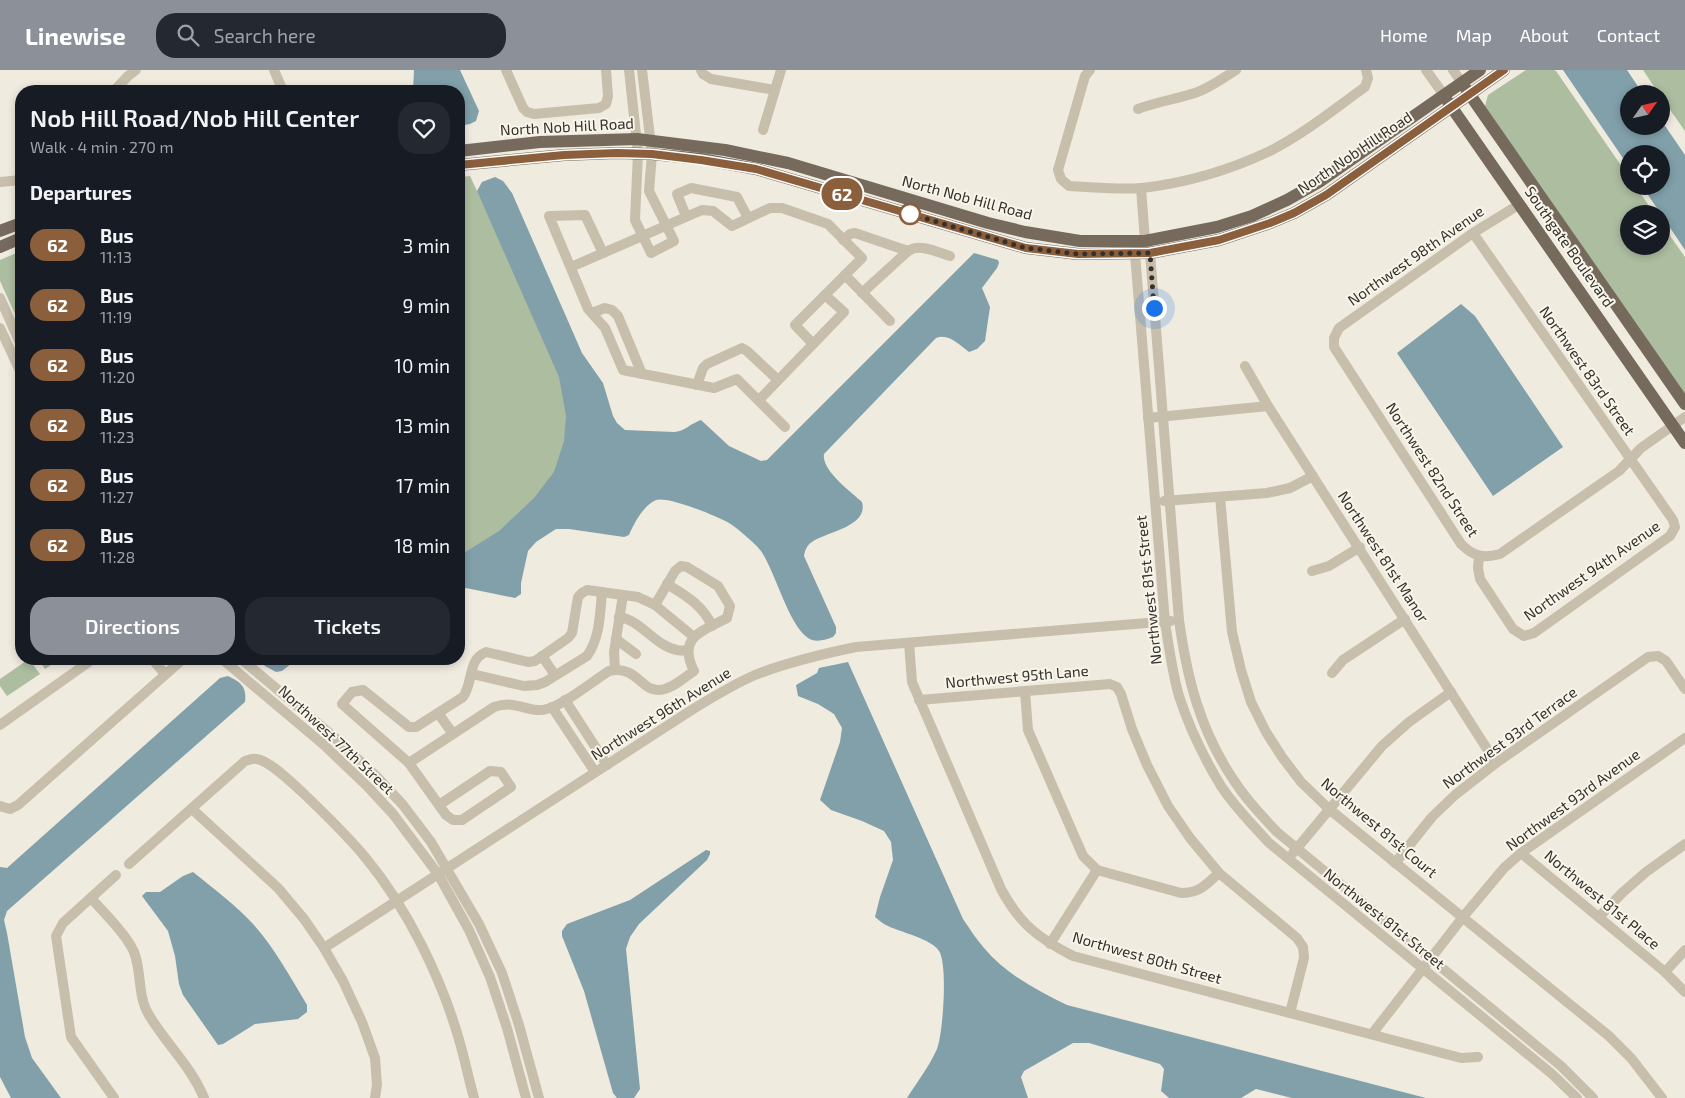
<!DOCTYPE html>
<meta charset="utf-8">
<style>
body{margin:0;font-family:"Exo 2",sans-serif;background:#242831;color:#f1f3f6;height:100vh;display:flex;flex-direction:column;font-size:19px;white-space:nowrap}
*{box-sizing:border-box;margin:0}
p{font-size:16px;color:#9ea1a6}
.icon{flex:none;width:28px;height:28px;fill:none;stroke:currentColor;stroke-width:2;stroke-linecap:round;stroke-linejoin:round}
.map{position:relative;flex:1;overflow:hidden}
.sheet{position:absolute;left:15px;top:15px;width:450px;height:580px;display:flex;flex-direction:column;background:#171b24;border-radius:20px;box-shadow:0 2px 8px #0003}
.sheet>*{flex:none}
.badge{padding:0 10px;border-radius:16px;font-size:18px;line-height:32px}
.needle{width:32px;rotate:56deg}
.controls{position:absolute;left:1620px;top:15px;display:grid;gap:10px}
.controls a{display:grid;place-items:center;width:50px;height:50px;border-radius:50%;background:#171b24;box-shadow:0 2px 8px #0003;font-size:25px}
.you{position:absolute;width:25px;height:25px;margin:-12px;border:4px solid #fff;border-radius:50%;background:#1a73e8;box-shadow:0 0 0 8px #1a73e833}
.map>.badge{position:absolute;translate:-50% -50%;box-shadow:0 0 0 2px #fff}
h2{padding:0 15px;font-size:19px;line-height:45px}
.round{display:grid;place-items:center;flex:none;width:52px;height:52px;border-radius:20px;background:#242831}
.summary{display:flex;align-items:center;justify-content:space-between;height:85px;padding:0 15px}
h1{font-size:24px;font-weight:600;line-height:38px}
.cta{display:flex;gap:10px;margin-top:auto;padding:10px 15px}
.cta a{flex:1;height:58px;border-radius:20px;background:#8c9099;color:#fff;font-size:20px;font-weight:600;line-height:58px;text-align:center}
.cta a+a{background:#242831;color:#f1f3f6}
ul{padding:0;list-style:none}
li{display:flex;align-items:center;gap:15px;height:60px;padding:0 15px}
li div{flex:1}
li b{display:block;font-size:19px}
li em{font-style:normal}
li .badge{min-width:55px;font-weight:700;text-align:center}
header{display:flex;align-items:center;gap:30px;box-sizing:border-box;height:70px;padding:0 25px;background:#8c9099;color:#fff}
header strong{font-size:24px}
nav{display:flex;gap:28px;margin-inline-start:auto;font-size:18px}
.search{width:350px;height:45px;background:#242831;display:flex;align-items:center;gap:12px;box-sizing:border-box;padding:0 18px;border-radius:20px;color:#9ea1a6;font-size:19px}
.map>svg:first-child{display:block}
</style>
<header>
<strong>Linewise</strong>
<div class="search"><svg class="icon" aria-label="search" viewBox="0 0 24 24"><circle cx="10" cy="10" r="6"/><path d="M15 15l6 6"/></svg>Search here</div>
<nav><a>Home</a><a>Map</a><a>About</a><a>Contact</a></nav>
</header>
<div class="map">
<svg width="1685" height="1028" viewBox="0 0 1685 1028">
<rect width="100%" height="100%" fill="#f0ebdf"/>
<g fill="#adbda0">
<path d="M1526,0H1554L1556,1L1629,107V116H1635L1655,144H1629V176H1661V153L1685,187V325L1485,36L1488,25Z"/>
<path d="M1643,0H1685V61L1661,27V24H1659Z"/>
<path d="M470,106L542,259L562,308L569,348L566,381L541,428L492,472L459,488V107Z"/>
<path d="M21,181V257L0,211V190Z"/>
<path d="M29,589L40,604L7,626L0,616V609Z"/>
<path d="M38,589H60L45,599Z"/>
</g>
<g fill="#81a0aa">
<path d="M414,0H460L479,41L476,51L470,54L459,56V21H413Z"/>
<path d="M1563,0H1627L1643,24H1629V56H1661V50L1685,85V180L1642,116H1661V84H1629V97Z"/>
<path d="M495,107L503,111L512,123L582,283L603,313L613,346L617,353L625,360L674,362C684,362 691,353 701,350L729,376L761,391L767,390L974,183L998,190L999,193L997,198L982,218L990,237L985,271L977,279L969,282C959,275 949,263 936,268L824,384C821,400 851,422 862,432C869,457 825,462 812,472C807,475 805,480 804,486L836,557V563L833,567C826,570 815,573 808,568C788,554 776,503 761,481C755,473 737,458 729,453C717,446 668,426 656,430C644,435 634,453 629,465L624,467L569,459H556L536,472L528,481L521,513V524L515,528L466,518L459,520V486L499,461L534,428L554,402L564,371L566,346L559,307L477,121L482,112Z"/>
<path d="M1461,234L1475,246L1563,377L1493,426L1397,283Z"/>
<path d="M259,589H297L282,601L276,602L265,596Z"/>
<path d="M848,592L963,849C970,859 976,869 984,878C1006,904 1036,920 1067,935L1426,1028H1292L1256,1019L1241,1028H1169L1161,1021L1164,999L1160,994L1089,973H1073L1024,1001L1021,1007L1028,1028H907C917,1012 929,997 937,979C943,964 948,894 939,881C932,869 900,862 888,856C883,854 879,850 875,847L880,827L893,790L891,772L884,761L862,751L831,740L820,730L840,672L842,658L834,644L818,634L798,626L796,615L817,603L819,598Z"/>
<path d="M228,606C241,612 247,617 245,632L7,841L4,850L7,863L25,967L32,988L61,1028H11L0,1007V797L7,798L220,608Z"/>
<path d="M706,780L710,781V784L707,790L639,854L630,867L626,879L640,1019L634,1028H617L613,1023L584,921L562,866V861L567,854L630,830Z"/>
<path d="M193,802C214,819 236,835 254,855C275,879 291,908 307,935V942L298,949L255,954L223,974L218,975L183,925L179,914L175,886L168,861L142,826L146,822H160L183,806Z"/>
</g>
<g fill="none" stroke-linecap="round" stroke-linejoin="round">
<g stroke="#c7beac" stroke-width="10">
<path d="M274,0L283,21"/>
<path d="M506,0L523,38L527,42L534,44L599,38L606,34L608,26L606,0"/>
<path d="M629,0L638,83L635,150L651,183L674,171L649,121L652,84L642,0"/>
<path d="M701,0L703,4L711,9L775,20"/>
<path d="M1090,0L1085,6L1058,100L1061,109L1069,116C1093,117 1118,120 1142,118C1186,113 1230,100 1270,81C1304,64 1334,39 1365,17L1368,8L1366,0"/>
<path d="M1426,0L1444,25"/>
<path d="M1453,0L1462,13"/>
<path d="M114,21L128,6L136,0"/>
<path d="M1138,39C1156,32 1176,29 1195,23C1210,18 1223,8 1236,0"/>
<path d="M763,60L781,0"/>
<path d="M0,112L21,110"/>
<path d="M1141,118L1145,171L1150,183L1179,550C1187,608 1200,660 1233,709C1245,728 1261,745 1277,762L1561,996L1593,1028"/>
<path d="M1520,134L1473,163L1339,258L1334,268V277L1461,474C1473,486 1483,489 1500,484L1619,401L1641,378L1685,347"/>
<path d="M686,146L677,124L691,118L737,127L748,148"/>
<path d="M1473,163L1673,450L1675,457L1670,466L1534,563L1524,566L1513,559L1480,509L1478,498L1479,486"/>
<path d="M843,170L850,164L855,163L908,181"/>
<path d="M1140,178L1135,184L1165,552C1169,577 1172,602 1179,626C1189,657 1204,688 1221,716C1234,736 1252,754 1268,772L1552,1004L1577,1028"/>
<path d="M603,183L585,145L549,146L588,239L605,258L623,300L714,318L737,309L785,357"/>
<path d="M571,197L702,140L713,141L732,156L770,138H782L828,154L862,188L795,255L813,274"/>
<path d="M845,205L890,251"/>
<path d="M862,223L908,181C920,173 937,182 950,186"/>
<path d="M0,228L21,275"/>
<path d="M592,243L605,238L612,240L618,246L642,304"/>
<path d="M0,258L21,303"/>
<path d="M1245,296L1268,336L1496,693"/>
<path d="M697,315L703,298L707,294L742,278L747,281L778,310"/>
<path d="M759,330L844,242L825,225"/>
<path d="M1148,348L1268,336"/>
<path d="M1220,427L1232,562L1241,600L1251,632L1266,662L1282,687L1301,712L1329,739L1609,966L1631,988L1662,1028"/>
<path d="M1164,431L1267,423L1290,418L1313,406"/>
<path d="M1312,501L1329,496L1360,477"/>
<path d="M667,514C686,526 703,535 712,556"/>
<path d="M619,547C641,550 655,576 677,580C680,581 685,580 688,580"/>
<path d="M616,569L636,584"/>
<path d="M909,573L912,612L1001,819C1020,854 1038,868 1073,886L1461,988L1478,987"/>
<path d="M542,586L555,605"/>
<path d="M152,589L165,604"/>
<path d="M222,589L324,675L368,717L393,744L438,804L469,860L490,907L507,958L526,1028"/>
<path d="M241,589L333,666L377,707L403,735L431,772L479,854L502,903L519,955L539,1028"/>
<path d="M615,600L614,582L623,525"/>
<path d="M1332,603L1343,590L1405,549"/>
<path d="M472,604L524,616L537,615L545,612L587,586C600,568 600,544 602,522"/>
<path d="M1025,622L1028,660L1083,786L1097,800L1181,823C1200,823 1205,815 1219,803"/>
<path d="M565,630L607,695"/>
<path d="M919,630L1110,614L1117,617L1121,624L1132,659L1147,695L1168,736L1190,768L1219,803L1297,868L1303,877L1304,888L1290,943"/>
<path d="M552,637L595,702"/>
<path d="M438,643L453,664"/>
<path d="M0,655L93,589"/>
<path d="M409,693L494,637C517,629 528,644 547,639C564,635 593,611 609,601C637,595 641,621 659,620C671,620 685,607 694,601C677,567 702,561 727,548L730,536L718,516L687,497L681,496L675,501L655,535"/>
<path d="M439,735L490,701L501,702L511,717L462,750H453L446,745L409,693L342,634L352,622L363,620L409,657H416L463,627C474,611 467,590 486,582L528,592L535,591L568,568L572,563L578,527L582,523L587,520L638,527L655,535L694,567"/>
<path d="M0,736L10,739L18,735L183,589"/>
<path d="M192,739L278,818L304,849L324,878L343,911L362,952L375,988L377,1015L375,1028"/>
<path d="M1293,783L1382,676L1409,652L1451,622"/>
<path d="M1521,783L1665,902L1685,922"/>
<path d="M1395,793L1432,747L1455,725L1496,693L1648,587L1658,586L1666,591L1685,619"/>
<path d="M129,794L245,691C249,690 253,688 256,689C269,690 292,713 302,722C324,743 346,764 365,787C408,839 442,909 460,973C465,991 469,1010 474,1028"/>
<path d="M91,828C104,843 127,865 134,882C142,901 137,926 149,945C166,974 191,996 204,1028"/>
<path d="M1599,847L1622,823L1646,802L1685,774"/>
<path d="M1050,874L1097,800"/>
<path d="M324,878L690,641C711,628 732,615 755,605C788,592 822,584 856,577L1171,551"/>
<path d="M1665,902L1685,880"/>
<path d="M1372,964L1463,847L1504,798L1521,783L1685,668"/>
<path d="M114,1028L71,967L56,866L63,853L116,805"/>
</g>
<g stroke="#766a5d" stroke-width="12">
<path d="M1466,19L1685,334"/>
<path d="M1448,32L1685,373"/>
<path d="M459,81L540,72L637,69L725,80L788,93L988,153L1025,162L1080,171H1145L1217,157L1252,146L1287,130L1319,112L1480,0"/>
<path d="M459,95L564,85L617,83L652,84L701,89L756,99L1026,178L1078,184L1150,183L1219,170L1270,153L1294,143L1326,125L1504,0"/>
<path d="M0,161L21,153"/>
<path d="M0,177L21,168"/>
</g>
</g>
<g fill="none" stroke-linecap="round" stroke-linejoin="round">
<g stroke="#fff" stroke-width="11">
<path id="line" d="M459,95L564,85L617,83L652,84L701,90L756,99L1026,178L1078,184L1150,183L1219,170L1270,153L1294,143L1326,125L1504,0"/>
</g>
<use href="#line" stroke="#8b5e3c" stroke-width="8"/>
<path stroke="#36302a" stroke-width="5" stroke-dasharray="0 9" d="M910,144L1026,178L1078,184L1150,183L1154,238"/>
</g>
<circle fill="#fff" stroke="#8b5e3c" stroke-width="2.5" cx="910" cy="144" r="10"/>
<g text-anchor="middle" stroke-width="4" stroke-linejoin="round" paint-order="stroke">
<g font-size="15" fill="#36302a" stroke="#f8f5eb">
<text transform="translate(567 57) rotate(-3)" y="5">North Nob Hill Road</text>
<text transform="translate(1355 83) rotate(-34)" y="5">North Nob Hill Road</text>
<text transform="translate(967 128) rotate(15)" y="5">North Nob Hill Road</text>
<text transform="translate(1569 177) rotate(55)" y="5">Southgate Boulevard</text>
<text transform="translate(1416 186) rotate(-35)" y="5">Northwest 98th Avenue</text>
<text transform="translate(1587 301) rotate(55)" y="5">Northwest 83rd Street</text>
<text transform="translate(1432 400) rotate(57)" y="5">Northwest 82nd Street</text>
<text transform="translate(1383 487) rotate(57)" y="5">Northwest 81st Manor</text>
<text transform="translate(1592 501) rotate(-35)" y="5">Northwest 94th Avenue</text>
<text transform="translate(1149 520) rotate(-96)" y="5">Northwest 81st Street</text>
<text transform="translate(1017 607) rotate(-5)" y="5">Northwest 95th Lane</text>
<text transform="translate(661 644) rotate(-32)" y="5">Northwest 96th Avenue</text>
<text transform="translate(1510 668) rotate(-36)" y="5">Northwest 93rd Terrace</text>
<text transform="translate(336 670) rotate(43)" y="5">Northwest 77th Street</text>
<text transform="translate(1573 730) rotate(-36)" y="5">Northwest 93rd Avenue</text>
<text transform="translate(1379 758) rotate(40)" y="5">Northwest 81st Court</text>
<text transform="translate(1602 830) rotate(40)" y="5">Northwest 81st Place</text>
<text transform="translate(1384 849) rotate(39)" y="5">Northwest 81st Street</text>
<text transform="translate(1147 888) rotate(16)" y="5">Northwest 80th Street</text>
</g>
</g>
</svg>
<div class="controls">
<a><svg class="needle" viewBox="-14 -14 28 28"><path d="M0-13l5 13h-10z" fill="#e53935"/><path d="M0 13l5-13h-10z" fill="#9ea1a6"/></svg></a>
<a><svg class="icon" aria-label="locate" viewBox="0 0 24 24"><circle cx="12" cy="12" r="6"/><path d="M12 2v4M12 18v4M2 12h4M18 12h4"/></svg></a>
<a><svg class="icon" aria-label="layers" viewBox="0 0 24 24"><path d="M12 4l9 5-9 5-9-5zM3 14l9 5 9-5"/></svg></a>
</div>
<div class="you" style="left:1154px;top:238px"></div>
<b class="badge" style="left:842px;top:124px;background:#8b5e3c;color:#fff">62</b>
<section class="sheet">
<div class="summary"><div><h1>Nob Hill Road/Nob Hill Center</h1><p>Walk · 4 min · 270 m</p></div><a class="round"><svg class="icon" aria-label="heart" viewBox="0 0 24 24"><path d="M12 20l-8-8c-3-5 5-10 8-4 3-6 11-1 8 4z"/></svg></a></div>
<h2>Departures</h2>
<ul>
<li><span class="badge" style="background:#8b5e3c;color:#fff">62</span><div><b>Bus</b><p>11:13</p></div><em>3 min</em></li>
<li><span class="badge" style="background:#8b5e3c;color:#fff">62</span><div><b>Bus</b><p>11:19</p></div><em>9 min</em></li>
<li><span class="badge" style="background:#8b5e3c;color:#fff">62</span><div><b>Bus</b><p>11:20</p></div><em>10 min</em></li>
<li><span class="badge" style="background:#8b5e3c;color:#fff">62</span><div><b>Bus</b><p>11:23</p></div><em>13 min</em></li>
<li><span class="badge" style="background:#8b5e3c;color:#fff">62</span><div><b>Bus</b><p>11:27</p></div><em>17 min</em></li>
<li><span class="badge" style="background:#8b5e3c;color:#fff">62</span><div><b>Bus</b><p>11:28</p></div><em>18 min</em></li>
</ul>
<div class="cta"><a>Directions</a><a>Tickets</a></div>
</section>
</div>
